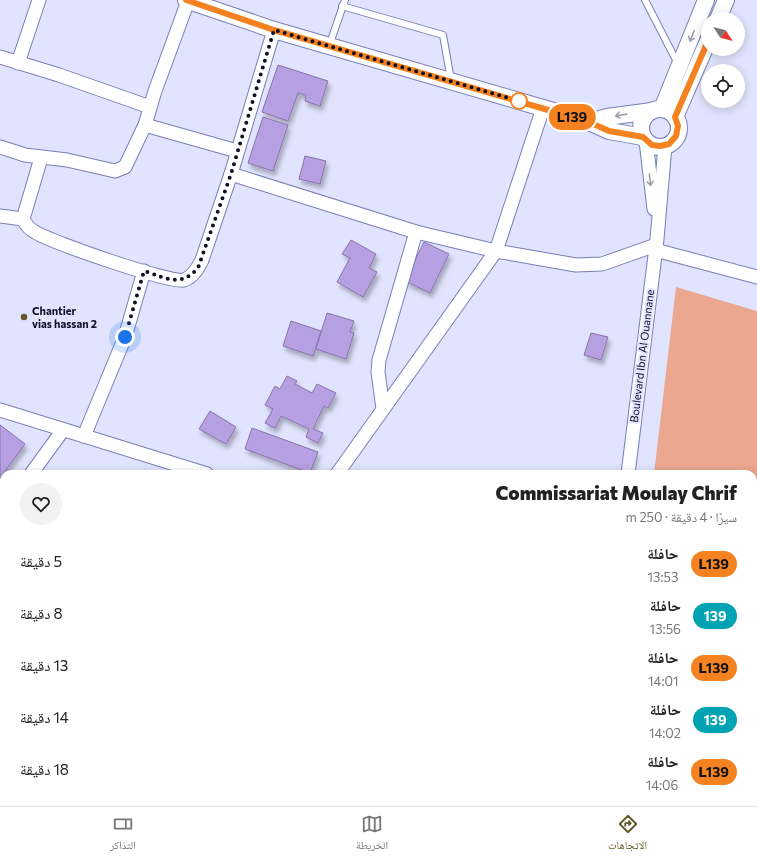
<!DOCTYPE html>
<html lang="ar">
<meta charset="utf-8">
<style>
body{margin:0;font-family:Commissioner,"Noto Naskh Arabic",sans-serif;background:#f2f2f2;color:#222;direction:rtl;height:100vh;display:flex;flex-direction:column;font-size:15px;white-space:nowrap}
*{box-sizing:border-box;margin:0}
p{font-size:13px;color:#767676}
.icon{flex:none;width:22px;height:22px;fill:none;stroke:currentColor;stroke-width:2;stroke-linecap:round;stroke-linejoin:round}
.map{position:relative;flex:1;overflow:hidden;direction:ltr}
.drawer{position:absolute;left:0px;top:470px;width:757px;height:336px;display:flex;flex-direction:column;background:#fff;border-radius:12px 12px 0 0;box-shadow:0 2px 10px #0003;direction:rtl}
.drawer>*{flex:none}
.badge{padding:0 8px;border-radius:13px;font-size:14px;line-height:26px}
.needle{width:26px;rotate:126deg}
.tools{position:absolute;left:701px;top:12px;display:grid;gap:8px}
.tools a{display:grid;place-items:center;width:44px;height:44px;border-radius:50%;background:#fff;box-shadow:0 2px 10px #0003;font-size:20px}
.you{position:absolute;width:20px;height:20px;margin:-10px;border:3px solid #fff;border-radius:50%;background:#1a73e8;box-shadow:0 0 0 6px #1a73e833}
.map>.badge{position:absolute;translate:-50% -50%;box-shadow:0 0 0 2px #fff}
.round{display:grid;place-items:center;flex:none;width:42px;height:42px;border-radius:21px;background:#f2f2f2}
.head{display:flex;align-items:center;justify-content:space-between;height:68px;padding:0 20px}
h1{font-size:19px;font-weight:800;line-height:30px}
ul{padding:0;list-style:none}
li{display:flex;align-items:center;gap:12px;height:52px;padding:0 20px}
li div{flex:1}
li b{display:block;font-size:15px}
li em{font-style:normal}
li .badge{min-width:44px;font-weight:700;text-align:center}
.tab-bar{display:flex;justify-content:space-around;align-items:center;height:56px;border-top:1px solid #e0e0e0;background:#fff;font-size:11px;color:#767676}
.tab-bar a{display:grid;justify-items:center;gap:2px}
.tab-bar .active{color:#625a26}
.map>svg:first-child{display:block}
</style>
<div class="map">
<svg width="757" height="806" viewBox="0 0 757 806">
<defs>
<filter id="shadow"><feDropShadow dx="2.5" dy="4.5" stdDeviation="2" flood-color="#0004"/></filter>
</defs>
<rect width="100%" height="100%" fill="#e1e4fe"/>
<path fill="#eba790" d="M676,287L757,311V806H640L639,802H753V474H654Z"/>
<g fill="#b7a0e1" stroke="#8874ad" filter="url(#shadow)">
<path d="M278,65L328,81L320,106L305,101L306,95L298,93L288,121L262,112Z"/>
<path d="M263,117L288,125L273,171L248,163Z"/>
<path d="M305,156L326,161L320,184L299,179Z"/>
<path d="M351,240L376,254L369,268L377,272L363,297L337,282L350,258L342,254Z"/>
<path d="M424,242L449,254L430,293L405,281Z"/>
<path d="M327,313L354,321L350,332L354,333L346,359L316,349Z"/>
<path d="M291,321L321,331L313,356L283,346Z"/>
<path d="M591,333L608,337L601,360L584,355Z"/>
<path d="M287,376L297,381L295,384L312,393L317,384L336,393L328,408L324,406L313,429L323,433L318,443L306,437L309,429L281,416L275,428L265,423L273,409L265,405L275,386L280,389Z"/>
<path d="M210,411L236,427L226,444L199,429Z"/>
<path d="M0,425L25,444L0,478Z"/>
<path d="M252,428L318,452L310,473L245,449Z"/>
</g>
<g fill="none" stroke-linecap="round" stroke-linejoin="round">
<g stroke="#797eb7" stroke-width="8">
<g id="service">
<path d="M645,0L678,64"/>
<path d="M342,6L443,35L451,80"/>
<path d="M329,46L345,0"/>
</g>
</g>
<g stroke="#797eb7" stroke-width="15">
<g id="minor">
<path d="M0,57L59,75L150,107"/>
<path d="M18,63L39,0"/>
<path d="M145,125L237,151"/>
<path d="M646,141L654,209"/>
<path d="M0,147L25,155L67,160L115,171L125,167L145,125L155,91L188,1"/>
<path d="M41,158L23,219C26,225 29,229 35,232C51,242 171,284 184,280C193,277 198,268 202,260L231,174L274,30"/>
<path d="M231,174L416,232L496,251L576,265L602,264L656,245"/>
<path d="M0,216L23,219"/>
<path d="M655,250L757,277"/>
<path d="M383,409L378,372L379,360L416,232"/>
<path d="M0,410L207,474"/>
<path d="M84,436L125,337L144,271"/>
<path d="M31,474L63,430"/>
<path d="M337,474L496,251L543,108"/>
<path d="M628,474L657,239L665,146"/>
<path d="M0,516L4,511"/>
<path d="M0,646L4,641"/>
<path d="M0,690L4,693"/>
<path d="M0,789L4,783"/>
<path d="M149,802L154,806"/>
<path d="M283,802L289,806"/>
<path d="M95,806L98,802"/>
<path d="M195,806L198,802"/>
<path d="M373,806L376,802"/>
<path d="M477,806L480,802"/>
</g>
</g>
<g stroke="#797eb7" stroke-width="18">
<g id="tertiary">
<path d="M186,0L274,30L543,108L589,122L609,131L643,137"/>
<path d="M718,19L726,0"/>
<path d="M662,109L706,0"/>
<circle cx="660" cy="128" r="19"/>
<path d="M675,117L708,41"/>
<path d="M589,122L607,117L652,111"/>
</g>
</g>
<use href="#service" stroke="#fff" stroke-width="6"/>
<use href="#minor" stroke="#fff" stroke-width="13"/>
<use href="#tertiary" stroke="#fff" stroke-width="16"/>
<g stroke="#2d2e44" stroke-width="3" stroke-dasharray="8 4" stroke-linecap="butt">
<path d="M753,616L757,612"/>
<path d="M753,632L757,628"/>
<path d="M753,658L757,653"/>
<path d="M753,675L757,671"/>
<path d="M594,806L597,802"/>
<path d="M608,806L611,802"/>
<path d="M628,806L631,802"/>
<path d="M641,806L644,802"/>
</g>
</g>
<defs><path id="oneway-shaft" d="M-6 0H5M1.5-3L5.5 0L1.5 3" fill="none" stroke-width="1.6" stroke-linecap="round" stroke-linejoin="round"/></defs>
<g stroke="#9fa0a8">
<use href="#oneway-shaft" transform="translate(692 36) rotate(112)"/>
<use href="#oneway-shaft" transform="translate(621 115) rotate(172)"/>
<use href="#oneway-shaft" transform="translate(650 180) rotate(84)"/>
</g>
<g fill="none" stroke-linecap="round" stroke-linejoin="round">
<g stroke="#fff" stroke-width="9">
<path id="line" d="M186,0L274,30L555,112L589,122L609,131L643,137L652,145L660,146L669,144L676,136L678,126L675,117L708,41"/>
</g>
<use href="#line" stroke="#f58220" stroke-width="6"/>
<path stroke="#101126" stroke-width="4" stroke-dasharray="0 7.2" d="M125,337L144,271C166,278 180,288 198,268L231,174L274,30L519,101"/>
</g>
<circle fill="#fff" stroke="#f58220" stroke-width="2" cx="519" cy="101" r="8"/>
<circle fill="#625a26" stroke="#e1e4fe" stroke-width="1.5" cx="24" cy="317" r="4"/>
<g text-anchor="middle" stroke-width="4" stroke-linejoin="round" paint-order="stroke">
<g font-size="11" font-weight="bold" fill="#101126" stroke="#e1e4fe" text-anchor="start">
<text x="32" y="315">Chantier<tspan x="32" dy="13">vias hassan 2</tspan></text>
</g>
<g font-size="11" fill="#101126" stroke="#e1e4fe">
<text transform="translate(642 356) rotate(-83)" y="4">Boulevard Ibn Al Ouannane</text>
</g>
</g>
</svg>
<div class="tools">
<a><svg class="needle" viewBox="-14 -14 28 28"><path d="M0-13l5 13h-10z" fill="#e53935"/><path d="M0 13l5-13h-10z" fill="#767676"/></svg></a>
<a><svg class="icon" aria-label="locate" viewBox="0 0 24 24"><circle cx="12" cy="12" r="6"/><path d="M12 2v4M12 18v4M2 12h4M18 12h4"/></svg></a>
</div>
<div class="you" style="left:125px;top:337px"></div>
<b class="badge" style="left:572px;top:117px;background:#f58220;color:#111">L139</b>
<section class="drawer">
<div class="head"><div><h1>Commissariat Moulay Chrif</h1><p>سيرًا · 4 دقيقة · 250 m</p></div><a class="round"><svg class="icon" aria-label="heart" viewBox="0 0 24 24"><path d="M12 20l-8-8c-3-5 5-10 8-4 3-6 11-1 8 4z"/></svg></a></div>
<ul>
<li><span class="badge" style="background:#f58220;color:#111">L139</span><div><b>حافلة</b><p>13:53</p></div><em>5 دقيقة</em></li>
<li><span class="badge" style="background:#00a3b4;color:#fff">139</span><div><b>حافلة</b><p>13:56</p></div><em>8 دقيقة</em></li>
<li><span class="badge" style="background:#f58220;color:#111">L139</span><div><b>حافلة</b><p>14:01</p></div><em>13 دقيقة</em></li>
<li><span class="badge" style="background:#00a3b4;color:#fff">139</span><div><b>حافلة</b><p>14:02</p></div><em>14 دقيقة</em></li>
<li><span class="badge" style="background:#f58220;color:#111">L139</span><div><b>حافلة</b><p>14:06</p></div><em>18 دقيقة</em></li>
</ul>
</section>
</div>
<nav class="tab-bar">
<a class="active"><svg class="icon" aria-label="directions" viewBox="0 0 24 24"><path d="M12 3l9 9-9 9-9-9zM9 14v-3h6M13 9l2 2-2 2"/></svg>الاتجاهات</a>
<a><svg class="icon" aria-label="map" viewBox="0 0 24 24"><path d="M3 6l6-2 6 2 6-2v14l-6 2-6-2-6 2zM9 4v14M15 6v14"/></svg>الخريطة</a>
<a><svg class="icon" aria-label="tickets" viewBox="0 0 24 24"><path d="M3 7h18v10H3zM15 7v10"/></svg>التذاكر</a>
</nav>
